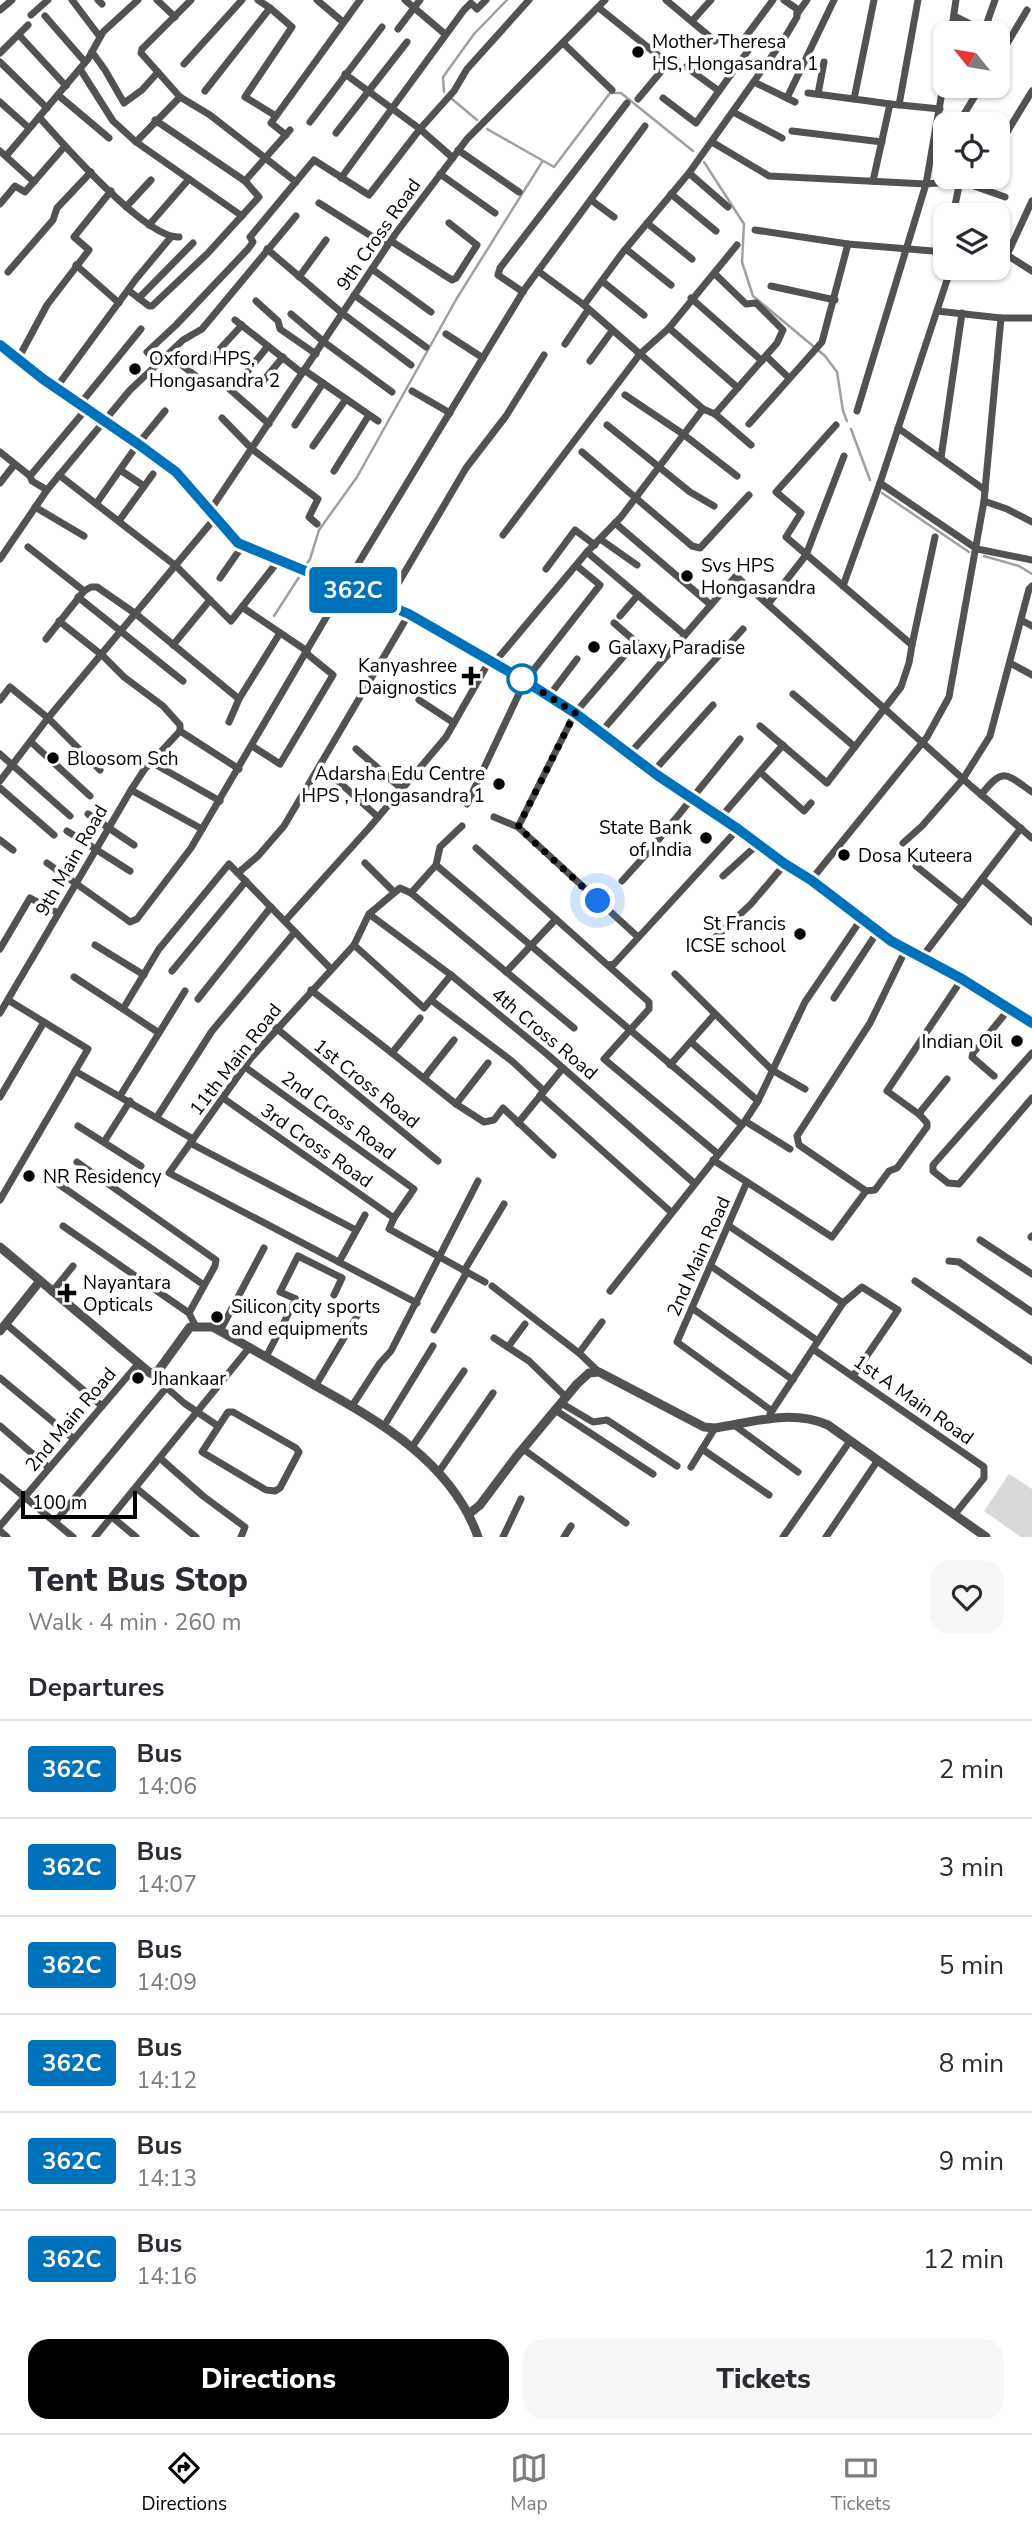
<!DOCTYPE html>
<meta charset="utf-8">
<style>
body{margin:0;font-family:"Nunito Sans",sans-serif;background:#f7f7f7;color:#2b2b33;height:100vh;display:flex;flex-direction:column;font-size:26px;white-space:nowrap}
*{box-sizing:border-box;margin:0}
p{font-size:23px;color:#7c7c81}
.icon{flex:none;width:38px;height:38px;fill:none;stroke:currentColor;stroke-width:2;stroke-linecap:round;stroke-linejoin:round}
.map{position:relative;height:1537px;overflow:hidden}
.drawer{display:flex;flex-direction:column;background:#fff;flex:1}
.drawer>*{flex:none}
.badge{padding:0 14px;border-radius:5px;font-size:24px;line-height:46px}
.needle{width:46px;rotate:300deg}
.fabs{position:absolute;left:933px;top:21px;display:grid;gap:14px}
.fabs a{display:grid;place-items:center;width:77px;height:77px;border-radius:14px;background:#fff;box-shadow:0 2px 5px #0004;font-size:35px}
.scale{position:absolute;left:21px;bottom:18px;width:116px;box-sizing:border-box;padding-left:7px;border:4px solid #000;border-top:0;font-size:19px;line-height:24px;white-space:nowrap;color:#000;-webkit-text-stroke:5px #fff;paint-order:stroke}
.you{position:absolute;width:35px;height:35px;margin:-18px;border:5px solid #fff;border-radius:50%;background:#1a73e8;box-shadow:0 0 0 10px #1a73e833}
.map>.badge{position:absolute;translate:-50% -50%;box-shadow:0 0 0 4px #fff}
h2{padding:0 28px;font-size:26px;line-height:63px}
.round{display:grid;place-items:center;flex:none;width:74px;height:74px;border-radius:21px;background:#f7f7f7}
.summary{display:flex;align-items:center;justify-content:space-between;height:119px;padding:0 28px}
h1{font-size:33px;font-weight:800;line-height:52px}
.action{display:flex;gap:14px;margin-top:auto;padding:14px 28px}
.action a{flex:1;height:80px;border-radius:21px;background:#000;color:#fff;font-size:28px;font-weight:800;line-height:80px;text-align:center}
.action a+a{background:#f7f7f7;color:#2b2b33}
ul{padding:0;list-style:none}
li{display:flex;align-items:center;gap:21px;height:98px;padding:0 28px;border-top:2px solid #e1e1e2}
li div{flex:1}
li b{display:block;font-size:26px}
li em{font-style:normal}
li .badge{min-width:77px;font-weight:700;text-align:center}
.tabs{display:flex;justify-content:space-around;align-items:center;height:98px;border-top:2px solid #e1e1e2;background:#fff;font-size:19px;color:#7c7c81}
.tabs a{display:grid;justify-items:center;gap:4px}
.tabs .on{color:#000}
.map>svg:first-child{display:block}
</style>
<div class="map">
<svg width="1032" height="1537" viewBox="0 0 1032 1537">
<rect width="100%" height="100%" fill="#fff"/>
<path fill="#d9d9d9" d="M1009,1474L1032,1489V1537H1021L984,1511Z"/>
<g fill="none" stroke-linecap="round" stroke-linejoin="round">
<g stroke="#a0a0a0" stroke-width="2.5">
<path d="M444,92L443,77L474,34L507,0"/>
<path d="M452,99L477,120"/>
<path d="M487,129L554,167L610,93H621L693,151"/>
<path d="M704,162L744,224L742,262L753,296L825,356L837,372L843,411L847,421"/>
<path d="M851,429L870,480"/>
<path d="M882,493L969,552"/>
<path d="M984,556L1019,566L1032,574"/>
<path d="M304,568L310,559L319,530L357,477L457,298L542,162"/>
<path d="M274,616L301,574"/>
</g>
<g stroke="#525252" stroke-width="7">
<path d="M72,0L100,37"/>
<path d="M98,0L102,4"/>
<path d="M157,0L175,17"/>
<path d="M191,0L142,49L141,53L180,97L210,115L296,182"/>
<path d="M317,0L343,22"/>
<path d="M405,0L445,34"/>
<path d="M666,0L715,41"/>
<path d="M874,0L854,99L890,104"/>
<path d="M270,8L292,27L245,97L276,116"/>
<path d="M599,8L665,61L664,68L638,99"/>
<path d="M0,10L12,0"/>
<path d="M797,14L807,0"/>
<path d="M31,15L48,0"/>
<path d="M45,16L85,62"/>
<path d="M954,16L984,31L995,0"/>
<path d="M692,21L711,0"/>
<path d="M398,29L420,0"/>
<path d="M951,33L956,0"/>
<path d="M19,35L66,86"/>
<path d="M563,43L612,90"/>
<path d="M92,52L105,70L124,103L142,90L158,72"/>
<path d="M0,53L28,25"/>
<path d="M998,59L1027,10"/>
<path d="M0,62L47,108"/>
<path d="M184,64L242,0"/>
<path d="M686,67L719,91"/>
<path d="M80,69L113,121L136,142L242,216"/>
<path d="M345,74L420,129L453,158"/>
<path d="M754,82L795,102"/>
<path d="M205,91L270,8L258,0"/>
<path d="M808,93L854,99"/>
<path d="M818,94L824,62"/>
<path d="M58,95L109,138"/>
<path d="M663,98L696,123L750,48L744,39L773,0"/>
<path d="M787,98L834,0"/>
<path d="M0,102L29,128"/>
<path d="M899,105L918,0"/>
<path d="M733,112L782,138"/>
<path d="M39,117C63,144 146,239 179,237"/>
<path d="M310,122L382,27"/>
<path d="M958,124L981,86"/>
<path d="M792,131L882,142"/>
<path d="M336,133L407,42"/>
<path d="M286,135L271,123L360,0"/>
<path d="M136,142L180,97"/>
<path d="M712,142L769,176L926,184L960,181L1005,197"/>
<path d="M934,142L945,144"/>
<path d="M998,147L1032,91"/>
<path d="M458,150L519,192"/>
<path d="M0,151L34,182"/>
<path d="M7,155L88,59L103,32L138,0"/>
<path d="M689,173L728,207"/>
<path d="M440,174L495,213"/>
<path d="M341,178L464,10L471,3L477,9L486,0"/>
<path d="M245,181L290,130"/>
<path d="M873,181L890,104L940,109"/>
<path d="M671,194L716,231"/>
<path d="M591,200L614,217"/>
<path d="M319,203L387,246"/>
<path d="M0,204L15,186L25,192L65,146"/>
<path d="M126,207L151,180"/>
<path d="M953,215L960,181"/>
<path d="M647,223L692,259"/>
<path d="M149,225L189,179"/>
<path d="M755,230L848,244L945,252"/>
<path d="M391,241L452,280L456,278L477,245L449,223"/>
<path d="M267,249L342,313L411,365"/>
<path d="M626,249L671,285"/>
<path d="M998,255H1007L1032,271"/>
<path d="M1007,255L1032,201"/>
<path d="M76,265L119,303"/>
<path d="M372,269L431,312"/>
<path d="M538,271L584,305L703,409L715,414L777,343L783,330L756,303L746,304L715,274"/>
<path d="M8,272L53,220L57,208L91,172"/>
<path d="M299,277L326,240"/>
<path d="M602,281L644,315"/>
<path d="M771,286L835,300"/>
<path d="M128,290L149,306H152L207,254L259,197L245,181L155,120"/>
<path d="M523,292L498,275L500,268L627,103"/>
<path d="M354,295L426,347"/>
<path d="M139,298L193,243"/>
<path d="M691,298L762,361"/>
<path d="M256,301L278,321L280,329L316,354"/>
<path d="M584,305L623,252L689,173L784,39L797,17V9L784,0"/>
<path d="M937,311L1001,318"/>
<path d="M291,314L324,342L392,392"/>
<path d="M235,320L302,373"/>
<path d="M669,328L738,388"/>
<path d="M446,334L483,358"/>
<path d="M565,344L588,310"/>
<path d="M169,355L202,381L211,378L218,379L269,424"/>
<path d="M766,356L789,378"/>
<path d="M18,359L47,305L89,250L74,237L111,191"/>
<path d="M590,361L612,331"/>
<path d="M207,363L242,325"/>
<path d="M158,364L147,352L176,325L248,249L253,242L250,237L314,160L369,195L420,129L454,91L467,69L529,0"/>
<path d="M304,370L378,421"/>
<path d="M263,381L283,357"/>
<path d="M239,382L268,346"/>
<path d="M56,388L136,279L171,237"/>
<path d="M412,391L450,413"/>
<path d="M625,395L683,434L737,476"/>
<path d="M80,404L141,329"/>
<path d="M857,411L926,184L945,75"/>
<path d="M715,414L751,445"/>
<path d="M222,418L252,449L318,499L309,517L317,524"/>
<path d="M749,424L822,342L848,244"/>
<path d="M295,425L323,383"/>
<path d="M607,425L690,492L714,506"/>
<path d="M898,428L985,490"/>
<path d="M313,446L346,399"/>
<path d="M0,452L30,476L87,408"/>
<path d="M582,452L692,546L700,548L749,495"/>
<path d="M941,458L962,313"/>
<path d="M120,470L144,486"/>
<path d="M334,471L369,415"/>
<path d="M59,475L176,566L231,621L279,560"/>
<path d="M30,476L32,481L47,490"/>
<path d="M0,483L14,465"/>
<path d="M880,483L977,549L1032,560"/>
<path d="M984,501L1007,509L1032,522"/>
<path d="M96,504L138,444L165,411"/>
<path d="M35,507L84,536"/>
<path d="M209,512L396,233L467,139L605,0"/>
<path d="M119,521L153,474"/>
<path d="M615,523L711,605"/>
<path d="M503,535L640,354L669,328L737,245"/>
<path d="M600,539L637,565"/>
<path d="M28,547L84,591L46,639"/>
<path d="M587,552L685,635"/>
<path d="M0,559L47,490L130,390L183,340L202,329L296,216"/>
<path d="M546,569L575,530L595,545"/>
<path d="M220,578L243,545"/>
<path d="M843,586L880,483L951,268"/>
<path d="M84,591L91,587H97L136,614L239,699L280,633"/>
<path d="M78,597L183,681"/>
<path d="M386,604L466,468L506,416L544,355"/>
<path d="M768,604L806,555L844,456"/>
<path d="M242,607L307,651"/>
<path d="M620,616L638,595"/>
<path d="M1021,620L1032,626"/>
<path d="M59,621L103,656L124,677L163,706L180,725V731L239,769"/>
<path d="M173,645L210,600"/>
<path d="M912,645L935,537"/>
<path d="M494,663L587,552L621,517L703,409"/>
<path d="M1010,663L1032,675"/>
<path d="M793,694L855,747"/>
<path d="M549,696L577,659"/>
<path d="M0,700L10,687L48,718L100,770"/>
<path d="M419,700L454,723"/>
<path d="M229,722L239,699"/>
<path d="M760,726L827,783L901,687L909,663L912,645L786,537L801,513L776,492L836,425"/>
<path d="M601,732L736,576L971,786L1032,838"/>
<path d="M31,742L90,796"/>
<path d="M252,746L280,764L333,675L306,653"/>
<path d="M356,749L402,789"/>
<path d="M630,753L743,629"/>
<path d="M0,754L70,816"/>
<path d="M151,762L220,801"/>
<path d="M653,772L713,705"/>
<path d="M760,772L804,811L811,803"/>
<path d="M330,774L378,817"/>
<path d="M0,781L48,718L215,518"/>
<path d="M0,788L54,835"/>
<path d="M131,790L202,829"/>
<path d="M981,795C1003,767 1005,773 1032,792"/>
<path d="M467,804L525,681L600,585L577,566"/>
<path d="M88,814L134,845"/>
<path d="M494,817L518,827L638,937"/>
<path d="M721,817L783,745"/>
<path d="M518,827L575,713L636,642L614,623"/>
<path d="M67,831L130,871"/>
<path d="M0,840L13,850"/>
<path d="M903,843L922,826L963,779L990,736L1029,589L1032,586"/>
<path d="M476,848L649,1002V1009L604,1059L718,1154"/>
<path d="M47,863L126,919L130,922L137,919L191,848L344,587L524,290L645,126"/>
<path d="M365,863L394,892"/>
<path d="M436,865L742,1125"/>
<path d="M916,866L963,904"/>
<path d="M238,873L258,856L284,826L409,614"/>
<path d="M723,876L758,844"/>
<path d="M982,879L1032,922"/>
<path d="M811,880L927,737L949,697L984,501L1001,318H1032"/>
<path d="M622,881L651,849L740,739"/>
<path d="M411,893L436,865L440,847L462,826"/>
<path d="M369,914L451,975L548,1055L694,1183"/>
<path d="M285,921L369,828L446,737L490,660"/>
<path d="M95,945L144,975"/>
<path d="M354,945L424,1008L451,975"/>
<path d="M0,949L30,898L58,913"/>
<path d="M703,949L751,904L785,864"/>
<path d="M922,957L1021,828"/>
<path d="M609,965L614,964L738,829"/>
<path d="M172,971L246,881"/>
<path d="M506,972L556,919"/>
<path d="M675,974L772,1070L805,1089"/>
<path d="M74,977L123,1009"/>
<path d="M311,990L392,1053"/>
<path d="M834,998L878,931"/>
<path d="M198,999L271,907"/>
<path d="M431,1000L513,1062L544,1091"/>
<path d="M0,1013L131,790L144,770L180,731"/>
<path d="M420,1018L392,1053L456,1104L484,1122L494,1120L503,1108L553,1155"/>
<path d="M276,1028L438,1161"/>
<path d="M159,1033L185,991"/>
<path d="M691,1042L758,1101"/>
<path d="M1032,1053L933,1165V1171L948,1183L959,1184L1032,1098"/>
<path d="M670,1065L715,1014"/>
<path d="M245,1067L414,1189L394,1218L389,1229L485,1282"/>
<path d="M75,1071L193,1139"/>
<path d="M994,1076L972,1057L973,1053L1009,1009"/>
<path d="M424,1078L454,1040"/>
<path d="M540,1095L671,1212"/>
<path d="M120,1096L159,1033L123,1009L159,949L229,864L331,969"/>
<path d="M0,1097L44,1022"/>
<path d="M223,1098L394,1218"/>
<path d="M456,1104L488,1063"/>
<path d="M920,1115L887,1091L962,979"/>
<path d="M157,1117L212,1031L295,932"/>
<path d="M745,1121L790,1149"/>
<path d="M518,1123L563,1068"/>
<path d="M78,1126L141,1166"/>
<path d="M104,1142L130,1101"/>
<path d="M190,1143L356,1230"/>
<path d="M713,1160L832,1237L866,1191L875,1190L889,1171L897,1168L927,1127V1123L920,1115L921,1111L947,1079"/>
<path d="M77,1162L216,1260L215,1266L189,1313"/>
<path d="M47,1176L204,1285"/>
<path d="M747,1182L677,1342L772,1411"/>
<path d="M866,1191L799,1145L797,1136L870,1023L906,949"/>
<path d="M0,1200L88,1049L8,1000"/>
<path d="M63,1226L189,1313L196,1327"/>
<path d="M729,1226L843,1303"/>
<path d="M1031,1237L1032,1236"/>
<path d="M980,1240L1032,1274"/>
<path d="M949,1261L959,1262L1032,1312"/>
<path d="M339,1262L365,1215"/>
<path d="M711,1266L818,1341"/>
<path d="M464,1271L504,1204"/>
<path d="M915,1281L1032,1361"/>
<path d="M492,1286L579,1353L599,1372"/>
<path d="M610,1291L745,1121L758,1101L805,1002L862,918"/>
<path d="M52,1292L73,1266"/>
<path d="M417,1303L169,1173L251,1058L354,945L369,914L400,888L411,893L574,1028"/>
<path d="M692,1308L793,1380"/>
<path d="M6,1324L102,1406"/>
<path d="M434,1330L467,1272"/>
<path d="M220,1331L264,1248"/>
<path d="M494,1338L529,1361L566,1397"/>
<path d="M508,1347L525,1324"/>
<path d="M813,1349L984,1467V1478L955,1514"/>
<path d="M579,1353L602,1322"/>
<path d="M266,1357L296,1299L280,1292L298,1256L342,1278L334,1295"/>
<path d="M150,1373L184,1403L218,1426"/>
<path d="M0,1378L74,1439"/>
<path d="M316,1385L360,1311"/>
<path d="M561,1403L593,1422L607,1420L677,1466"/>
<path d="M352,1406L380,1363L391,1351L478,1181"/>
<path d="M555,1410L653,1474"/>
<path d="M228,1412H233L296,1448L299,1452L280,1488L275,1491L266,1490L202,1452Z"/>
<path d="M770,1414L843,1303L862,1287L898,1310L853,1376"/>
<path d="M734,1425L798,1472"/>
<path d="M0,1426L49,1468"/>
<path d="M384,1426L433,1346"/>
<path d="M412,1447L464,1371"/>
<path d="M523,1449L626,1523"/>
<path d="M702,1449L769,1495"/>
<path d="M161,1459L203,1496L245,1527L241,1537"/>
<path d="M691,1467L715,1428"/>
<path d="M438,1473L493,1393"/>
<path d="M0,1477L73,1537"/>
<path d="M136,1488L196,1537"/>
<path d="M112,1517L136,1537"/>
<path d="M55,1522L166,1388"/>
<path d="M0,1526L138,1364"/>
<path d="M0,1531L7,1537"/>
<path d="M95,1537L249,1348"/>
<path d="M503,1537L521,1499"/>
<path d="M564,1537L571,1526"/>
<path d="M783,1537L850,1441"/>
<path d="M826,1537L878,1460"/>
</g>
<g stroke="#525252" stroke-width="9">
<path d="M0,1247L150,1373L158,1371L190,1327H213C247,1346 282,1366 316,1386C381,1422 452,1463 478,1537"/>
<path d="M0,1331L40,1281"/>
<path d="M470,1513L480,1505L516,1457L577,1384L589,1373L599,1372L704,1427L715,1428C754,1422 791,1409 828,1425L986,1537"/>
</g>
<path stroke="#1f1f1f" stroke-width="10" d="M0,345L42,379L176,472L238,543L409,614L525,681L575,713L657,775L738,829L785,864L811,880L891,941L962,979L1032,1023"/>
</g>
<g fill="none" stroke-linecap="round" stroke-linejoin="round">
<g stroke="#fff" stroke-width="16">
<path id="line" d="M0,345L43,379L138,444L176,472L238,543L409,614L525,681L575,713L657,775L738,829L785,864L811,880L891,941L962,979L1032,1023"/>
</g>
<use href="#line" stroke="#0072bc" stroke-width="10"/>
<path stroke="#000" stroke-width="7" stroke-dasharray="0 12.6" d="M522,679L575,713L518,827L598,901"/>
</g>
<g fill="#000" stroke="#fff" stroke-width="2.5">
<circle cx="638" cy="52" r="7"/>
<circle cx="135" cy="369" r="7"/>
<circle cx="687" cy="576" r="7"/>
<circle cx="594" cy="647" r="7"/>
<path d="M467.5 665.5h7v7h7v7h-7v7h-7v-7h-7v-7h7z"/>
<circle cx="53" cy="758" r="7"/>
<circle cx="499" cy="784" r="7"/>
<circle cx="706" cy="838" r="7"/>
<circle cx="844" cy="855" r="7"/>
<circle cx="800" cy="934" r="7"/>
<circle cx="1017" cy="1041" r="7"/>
<circle cx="29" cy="1176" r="7"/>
<path d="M63.5 1282.5h7v7h7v7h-7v7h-7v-7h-7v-7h7z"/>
<circle cx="217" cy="1317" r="7"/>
<circle cx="138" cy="1378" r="7"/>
</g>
<circle fill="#fff" stroke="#0072bc" stroke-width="3.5" cx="522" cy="679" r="14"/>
<g text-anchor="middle" stroke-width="7" stroke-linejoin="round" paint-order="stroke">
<g font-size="19" fill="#000" stroke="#fff" text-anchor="start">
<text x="652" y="48">Mother Theresa<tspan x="652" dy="22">HS, Hongasandra 1</tspan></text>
<text x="149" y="365">Oxford HPS,<tspan x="149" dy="22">Hongasandra 2</tspan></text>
<text x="701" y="572">Svs HPS<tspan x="701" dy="22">Hongasandra</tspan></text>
<text x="608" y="654">Galaxy Paradise</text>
<text x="457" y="672" text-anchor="end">Kanyashree<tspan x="457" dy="22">Daignostics</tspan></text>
<text x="67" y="765">Bloosom Sch</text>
<text x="485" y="780" text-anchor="end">Adarsha Edu Centre<tspan x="485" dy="22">HPS , Hongasandra 1</tspan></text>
<text x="692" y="834" text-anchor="end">State Bank<tspan x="692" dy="22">of India</tspan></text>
<text x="858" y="862">Dosa Kuteera</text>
<text x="786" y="930" text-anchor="end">St Francis<tspan x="786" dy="22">ICSE school</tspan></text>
<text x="1003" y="1048" text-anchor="end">Indian Oil</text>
<text x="43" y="1183">NR Residency</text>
<text x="83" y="1289">Nayantara<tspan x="83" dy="22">Opticals</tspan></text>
<text x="231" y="1313">Silicon city sports<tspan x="231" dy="22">and equipments</tspan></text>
<text x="152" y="1385">Jhankaar</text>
</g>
<g font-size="19" fill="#000" stroke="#fff">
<text transform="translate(378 234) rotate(-55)" y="7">9th Cross Road</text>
<text transform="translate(71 860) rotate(-60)" y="7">9th Main Road</text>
<text transform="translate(545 1033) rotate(40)" y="7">4th Cross Road</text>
<text transform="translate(235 1059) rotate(-52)" y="7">11th Main Road</text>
<text transform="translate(367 1083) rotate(39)" y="7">1st Cross Road</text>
<text transform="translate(339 1115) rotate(36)" y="7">2nd Cross Road</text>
<text transform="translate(317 1145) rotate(35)" y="7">3rd Cross Road</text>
<text transform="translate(698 1256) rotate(-66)" y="7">2nd Main Road</text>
<text transform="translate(914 1399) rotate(35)" y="7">1st A Main Road</text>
<text transform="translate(70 1419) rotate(-50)" y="7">2nd Main Road</text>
</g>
</g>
</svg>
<div class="fabs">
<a><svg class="needle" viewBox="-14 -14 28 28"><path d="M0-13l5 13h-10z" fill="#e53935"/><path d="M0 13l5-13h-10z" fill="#7c7c81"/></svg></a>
<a><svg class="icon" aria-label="locate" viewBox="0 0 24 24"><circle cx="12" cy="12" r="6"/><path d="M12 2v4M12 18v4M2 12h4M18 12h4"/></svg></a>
<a><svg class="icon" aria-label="layers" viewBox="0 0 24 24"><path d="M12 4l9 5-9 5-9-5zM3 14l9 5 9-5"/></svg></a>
</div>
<div class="scale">100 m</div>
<div class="you" style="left:598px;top:901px"></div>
<b class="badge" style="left:353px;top:590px;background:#0072bc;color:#fff">362C</b>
</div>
<section class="drawer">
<div class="summary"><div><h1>Tent Bus Stop</h1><p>Walk · 4 min · 260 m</p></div><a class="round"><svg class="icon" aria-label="heart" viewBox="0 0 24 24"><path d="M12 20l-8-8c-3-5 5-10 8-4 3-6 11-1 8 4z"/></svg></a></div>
<h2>Departures</h2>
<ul>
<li><span class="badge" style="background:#0072bc;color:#fff">362C</span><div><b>Bus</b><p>14:06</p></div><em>2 min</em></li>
<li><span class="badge" style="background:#0072bc;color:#fff">362C</span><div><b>Bus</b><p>14:07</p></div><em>3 min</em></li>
<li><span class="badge" style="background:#0072bc;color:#fff">362C</span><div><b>Bus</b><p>14:09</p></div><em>5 min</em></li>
<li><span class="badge" style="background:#0072bc;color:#fff">362C</span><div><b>Bus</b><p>14:12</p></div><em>8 min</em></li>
<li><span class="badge" style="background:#0072bc;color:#fff">362C</span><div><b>Bus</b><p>14:13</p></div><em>9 min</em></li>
<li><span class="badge" style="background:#0072bc;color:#fff">362C</span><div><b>Bus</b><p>14:16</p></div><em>12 min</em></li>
</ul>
<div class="action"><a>Directions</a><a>Tickets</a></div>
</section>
<nav class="tabs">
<a class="on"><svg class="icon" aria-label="directions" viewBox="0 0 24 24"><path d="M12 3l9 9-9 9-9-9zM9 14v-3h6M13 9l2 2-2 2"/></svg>Directions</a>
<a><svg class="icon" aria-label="map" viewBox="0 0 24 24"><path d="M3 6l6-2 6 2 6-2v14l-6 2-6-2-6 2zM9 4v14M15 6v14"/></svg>Map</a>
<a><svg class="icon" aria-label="tickets" viewBox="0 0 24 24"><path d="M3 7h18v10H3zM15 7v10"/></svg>Tickets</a>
</nav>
